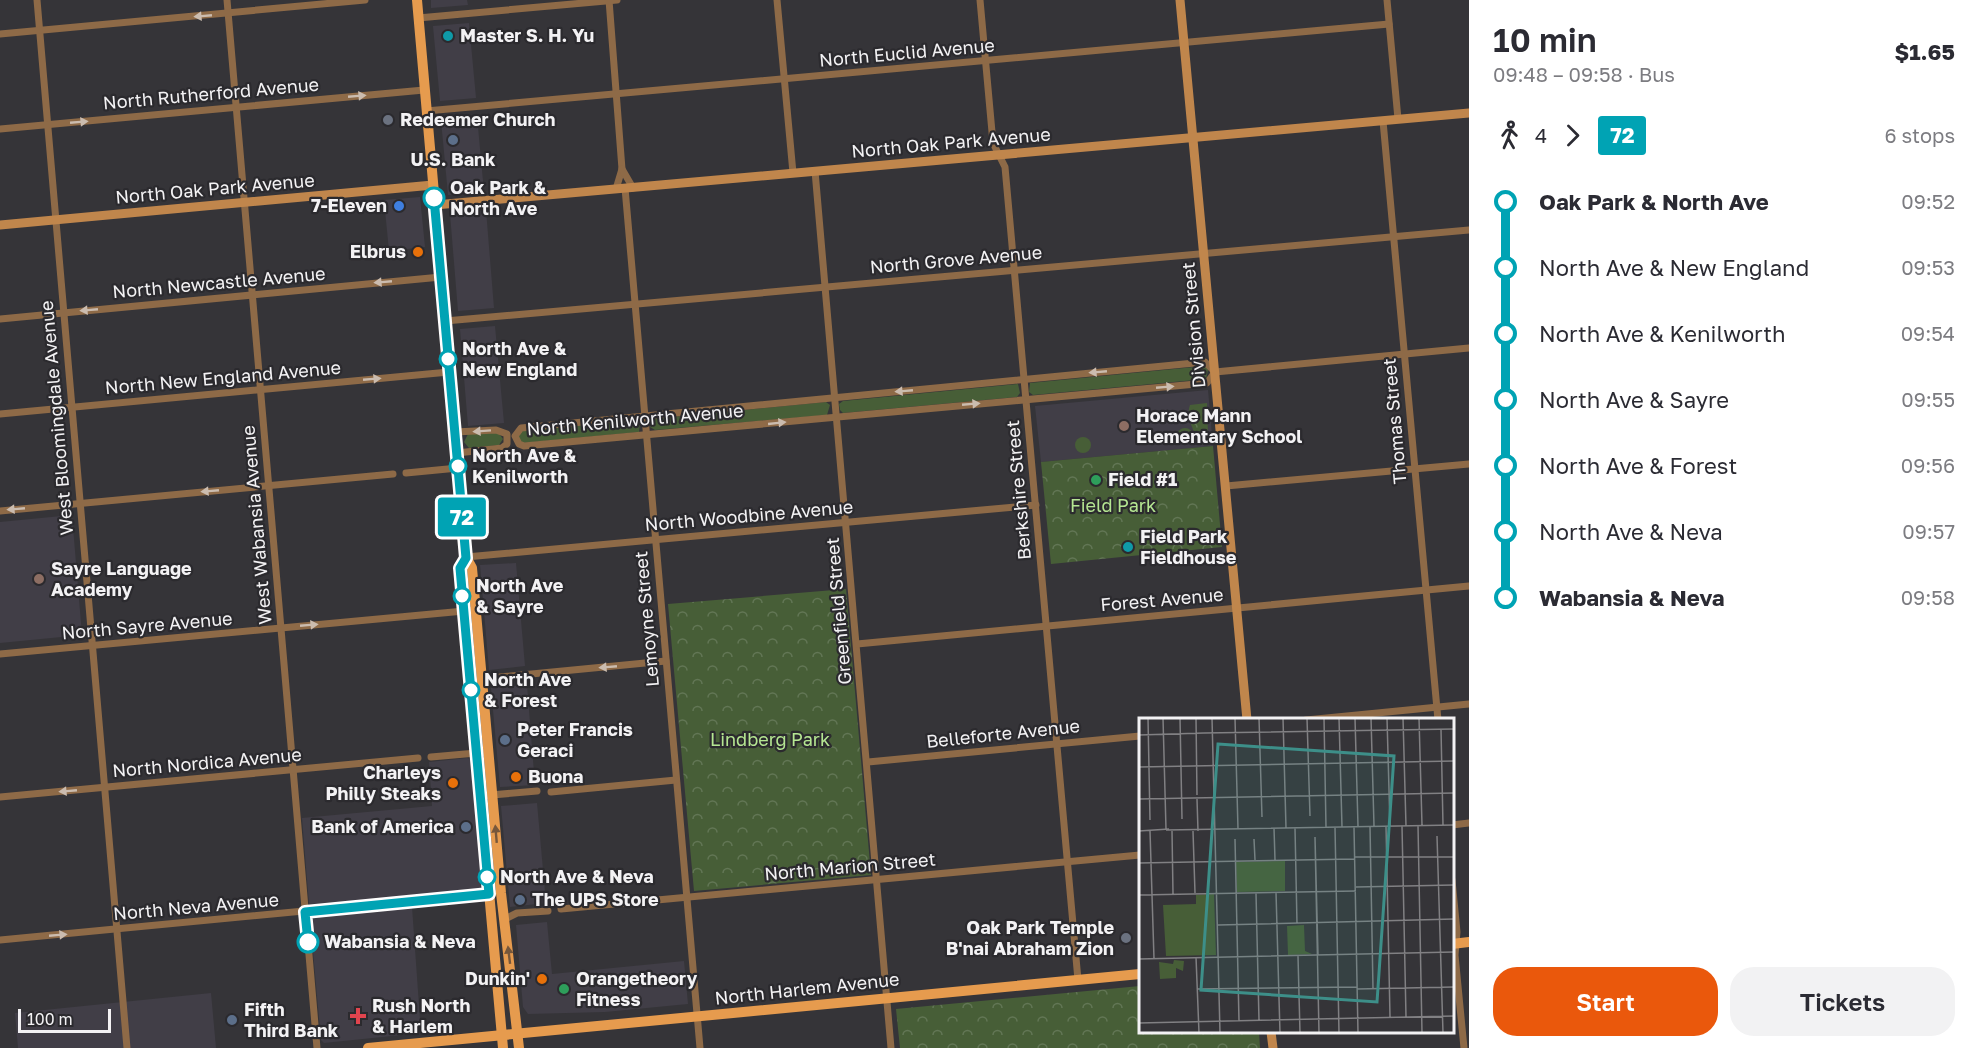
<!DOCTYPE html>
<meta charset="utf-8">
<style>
body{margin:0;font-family:"Golos Text",sans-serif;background:#f2f2f3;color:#2b2b33;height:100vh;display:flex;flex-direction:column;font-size:22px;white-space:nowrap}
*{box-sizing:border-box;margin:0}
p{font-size:20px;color:#7c7c81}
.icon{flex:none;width:33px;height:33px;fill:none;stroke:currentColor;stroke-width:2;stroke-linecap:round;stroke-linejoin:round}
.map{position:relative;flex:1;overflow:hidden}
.side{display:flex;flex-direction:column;background:#fff;width:510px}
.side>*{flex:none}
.badge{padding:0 12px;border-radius:4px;font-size:21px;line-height:39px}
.scale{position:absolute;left:18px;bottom:15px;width:93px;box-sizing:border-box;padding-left:6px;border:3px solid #f3f2f4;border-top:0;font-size:16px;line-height:21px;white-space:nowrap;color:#f3f2f4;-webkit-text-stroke:4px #2b2a2e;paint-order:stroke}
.map>.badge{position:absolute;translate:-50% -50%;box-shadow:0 0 0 3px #fff}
.legs{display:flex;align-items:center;gap:9px;height:66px;padding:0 24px;font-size:20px}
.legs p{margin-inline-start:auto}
.overview{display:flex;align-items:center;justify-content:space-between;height:102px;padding:0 24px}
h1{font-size:33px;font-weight:600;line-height:45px}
.button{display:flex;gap:12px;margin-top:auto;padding:12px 24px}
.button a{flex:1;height:69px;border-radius:24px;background:#ea580c;color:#fff;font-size:24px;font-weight:600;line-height:69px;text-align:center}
.button a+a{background:#f2f2f3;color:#2b2b33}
ul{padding:0 24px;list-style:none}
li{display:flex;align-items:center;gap:21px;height:66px;font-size:22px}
li i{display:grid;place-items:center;width:9px;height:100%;margin:0 8px;background:currentColor}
li i::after{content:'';width:15px;height:15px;margin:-8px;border:4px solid;border-radius:50%;background:#fff}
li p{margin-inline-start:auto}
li:first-child i{background:linear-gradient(#0000 50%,currentColor 0)}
li:last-child i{background:linear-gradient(currentColor 50%,#0000 0)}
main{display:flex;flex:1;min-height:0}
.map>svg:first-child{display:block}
</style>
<main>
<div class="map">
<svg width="1469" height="1048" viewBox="0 0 1469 1048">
<defs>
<pattern id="park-crowns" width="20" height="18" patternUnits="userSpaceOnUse" patternTransform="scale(1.5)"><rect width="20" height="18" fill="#475e37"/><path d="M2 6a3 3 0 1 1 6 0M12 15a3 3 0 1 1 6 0" fill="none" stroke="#627655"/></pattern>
</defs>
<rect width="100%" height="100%" fill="#353438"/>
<g fill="#413e47">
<path d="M431,0H467L468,5L431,8Z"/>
<path d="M469,23L476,98L440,101L433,26Z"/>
<path d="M477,116L484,192L448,195L441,120Z"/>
<path d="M420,197L425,247L389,251L384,200Z"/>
<path d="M486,210L494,308L458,311L450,214Z"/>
<path d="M495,326L504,423L468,426L460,329Z"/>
<path d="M1208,390L1213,446L1041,462L1035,406Z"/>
<path d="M72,515L82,635L0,643V522Z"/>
<path d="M516,563L525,666L489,670L480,565Z"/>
<path d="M527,685L535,785L500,787L491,688Z"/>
<path d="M467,758L473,760L483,886L480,891L309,904L302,818L432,806L429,762Z"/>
<path d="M537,803L546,903L510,907L501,806Z"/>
<path d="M412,907L421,1033L324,1043L321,1040L310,918L312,915Z"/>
<path d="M547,922L552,974L684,961L688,1004L605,1012L528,1014L523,1007L516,925Z"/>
<path d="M211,993L216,1048H18L15,1013Z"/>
</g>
<g fill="#475e37">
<path d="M1205,366L1208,370L1206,379L1033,395L1029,392L1030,383Z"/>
<path d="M1018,384L1020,393L1017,397L843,413L840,410L839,404L843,401Z"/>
<path d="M826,402L830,405L827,415L655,430L650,427L652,419Z"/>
<path d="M635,420L640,423L639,432L523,443L518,438L522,430Z"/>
<circle cx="1185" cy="436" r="8"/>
<path d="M498,432L503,439L499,445L469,448L464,442L468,434Z"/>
<circle cx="1083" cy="445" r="8"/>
</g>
<g fill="url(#park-crowns)">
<path d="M1207,403L1208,435L1205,445L1195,442C1196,428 1185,420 1190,405Z"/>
<path d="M1213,446L1222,547L1051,564L1041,462Z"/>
<path d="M846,589L871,875L694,891L668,604Z"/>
<path d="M1140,986V1032H1259L1260,1048H900L896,1009Z"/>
</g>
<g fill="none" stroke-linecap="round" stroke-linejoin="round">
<g stroke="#8e6a47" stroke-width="7">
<path d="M37,0L127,1048"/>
<path d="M227,0L317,1048"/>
<path d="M609,0L622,169L616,189"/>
<path d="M777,0L793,173"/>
<path d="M980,0L993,143L1005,167L1078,980"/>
<path d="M1387,0L1398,119"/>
<path d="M418,18L617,0"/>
<path d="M0,34L365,0"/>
<path d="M426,111L1389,24"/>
<path d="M1383,121L1438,720"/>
<path d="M0,129L424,90"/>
<path d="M622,169L633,188"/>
<path d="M815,171L891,1048"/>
<path d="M625,188L700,1048"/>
<path d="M0,319L441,277"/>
<path d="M445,321L1469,230"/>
<path d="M1215,372L1205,362L521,428L515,436L519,444L524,446L1207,383L1215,372L1469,348"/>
<path d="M0,414L449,372"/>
<path d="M455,432L496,430L507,434V444L502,448L457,453"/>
<path d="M406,473L458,468"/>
<path d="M1226,486L1469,464"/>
<path d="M0,511L393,474"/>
<path d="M466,557L1036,505"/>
<path d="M857,644L1469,586"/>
<path d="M0,654L475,610"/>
<path d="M480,679L666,661"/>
<path d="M1306,720L1469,704"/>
<path d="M431,757L488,752"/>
<path d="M868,762L1140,736"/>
<path d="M551,792L676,780"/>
<path d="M480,796L537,791"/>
<path d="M0,797L418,758"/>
<path d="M1452,825L1469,823"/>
<path d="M1452,880L1457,932L1455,955L1464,1048"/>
<path d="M561,909L1140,855"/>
<path d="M505,919L517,913L548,911"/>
<path d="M0,940L493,893"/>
</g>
<g stroke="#c0864c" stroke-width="9">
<path d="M1180,0L1247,720"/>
<path d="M435,205L1469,113"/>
<path d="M0,225L433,185"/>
<path d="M1271,1032L1273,1048"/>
</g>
<g stroke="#e69b4e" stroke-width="10">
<path d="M417,0L466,557L472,568L501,893L519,1048"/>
<path d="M466,557L460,568L503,1048"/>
<path d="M1452,944L1469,942"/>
<path d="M368,1048L1140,974"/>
</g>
</g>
<defs><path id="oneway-solid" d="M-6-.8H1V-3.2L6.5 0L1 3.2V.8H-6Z" transform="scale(1.5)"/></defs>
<g fill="#cbbcaf">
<use href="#oneway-solid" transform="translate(203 16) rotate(175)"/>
<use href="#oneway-solid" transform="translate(357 96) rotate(-5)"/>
<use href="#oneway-solid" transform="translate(79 122) rotate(-5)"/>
<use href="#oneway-solid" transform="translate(383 282) rotate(175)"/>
<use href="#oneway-solid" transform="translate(89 310) rotate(175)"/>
<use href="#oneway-solid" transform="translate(1098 372) rotate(175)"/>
<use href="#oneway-solid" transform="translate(372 379) rotate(-5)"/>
<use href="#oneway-solid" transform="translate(1165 387) rotate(-5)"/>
<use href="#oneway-solid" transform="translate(904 391) rotate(175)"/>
<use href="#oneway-solid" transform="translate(971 404) rotate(-5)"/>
<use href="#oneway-solid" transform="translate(777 423) rotate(-6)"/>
<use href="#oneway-solid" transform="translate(482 431) rotate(176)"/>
<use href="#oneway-solid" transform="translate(210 491) rotate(175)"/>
<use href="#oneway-solid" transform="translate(16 509) rotate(175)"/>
<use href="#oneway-solid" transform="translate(309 625) rotate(-5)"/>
<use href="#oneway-solid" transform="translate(608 667) rotate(175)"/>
<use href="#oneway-solid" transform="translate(68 791) rotate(175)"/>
<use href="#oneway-solid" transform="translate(58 935) rotate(-5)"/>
</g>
<g fill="#76573b">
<use href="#oneway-solid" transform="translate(496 834) rotate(-95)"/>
<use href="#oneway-solid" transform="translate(509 955) rotate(-97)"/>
</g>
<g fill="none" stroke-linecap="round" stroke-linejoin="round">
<g stroke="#fff" stroke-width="14">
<path id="line-1" d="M308,942L305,912L489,894L460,568L466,558L434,198"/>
</g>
<use href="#line-1" stroke="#00a3b4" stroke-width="9"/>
</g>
<g fill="#0f9aa8" stroke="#2b2a2e" stroke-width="2">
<circle cx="448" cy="36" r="6"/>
<circle cx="1128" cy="547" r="6"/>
</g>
<g fill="#6b7280" stroke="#2b2a2e" stroke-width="2">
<circle cx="388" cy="120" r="6"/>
<circle cx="1126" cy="938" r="6"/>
</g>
<g fill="#5c6f8a" stroke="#2b2a2e" stroke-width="2">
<circle cx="453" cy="140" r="6"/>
<circle cx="505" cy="740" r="6"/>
<circle cx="466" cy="827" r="6"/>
<circle cx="520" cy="900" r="6"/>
<circle cx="232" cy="1020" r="6"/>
</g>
<g fill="#fff" stroke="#00a3b4" stroke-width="3">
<circle cx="434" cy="198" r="10"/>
<circle cx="448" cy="359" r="8"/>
<circle cx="458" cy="466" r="8"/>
<circle cx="462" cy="596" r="8"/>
<circle cx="471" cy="690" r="8"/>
<circle cx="487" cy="877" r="8"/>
<circle cx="308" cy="942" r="10"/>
</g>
<circle fill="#3f7fe0" stroke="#2b2a2e" stroke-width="2" cx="399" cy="206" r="6"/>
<g fill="#e8710a" stroke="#2b2a2e" stroke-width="2">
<circle cx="418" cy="252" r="6"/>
<circle cx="516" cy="777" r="6"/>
<circle cx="453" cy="783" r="6"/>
<circle cx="542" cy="979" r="6"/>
</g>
<g fill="#8d6e63" stroke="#2b2a2e" stroke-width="2">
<circle cx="1124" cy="426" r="6"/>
<circle cx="39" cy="579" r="6"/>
</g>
<g fill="#2e9e5b" stroke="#2b2a2e" stroke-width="2">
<circle cx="1096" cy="480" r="6"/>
<circle cx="564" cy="989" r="6"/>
</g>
<path fill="#e0444e" stroke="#2b2a2e" stroke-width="2" d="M355 1007h6v6h6v6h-6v6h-6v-6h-6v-6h6z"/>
<g text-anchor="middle" stroke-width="4.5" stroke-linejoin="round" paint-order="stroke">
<g font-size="18" font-weight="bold" fill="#f3f2f4" stroke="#2b2a2e" text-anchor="start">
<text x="460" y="42">Master S. H. Yu</text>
<text x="400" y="126">Redeemer Church</text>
<text x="453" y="166" text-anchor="middle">U.S. Bank</text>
<text x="387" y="212" text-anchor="end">7-Eleven</text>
<text x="406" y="258" text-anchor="end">Elbrus</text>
<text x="1136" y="422">Horace Mann<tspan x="1136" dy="21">Elementary School</tspan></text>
<text x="1108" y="486">Field #1</text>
<text x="1140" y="543">Field Park<tspan x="1140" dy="21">Fieldhouse</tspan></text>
<text x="51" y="575">Sayre Language<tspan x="51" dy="21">Academy</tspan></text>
<text x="517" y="736">Peter Francis<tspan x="517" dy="21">Geraci</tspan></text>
<text x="441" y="779" text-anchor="end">Charleys<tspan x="441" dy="21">Philly Steaks</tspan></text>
<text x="528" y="783">Buona</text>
<text x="454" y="833" text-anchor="end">Bank of America</text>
<text x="532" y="906">The UPS Store</text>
<text x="1114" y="934" text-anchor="end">Oak Park Temple<tspan x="1114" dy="21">B'nai Abraham Zion</tspan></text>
<text x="530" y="985" text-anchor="end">Dunkin'</text>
<text x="576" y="985">Orangetheory<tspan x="576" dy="21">Fitness</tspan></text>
<text x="372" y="1012">Rush North<tspan x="372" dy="21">&amp; Harlem</tspan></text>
<text x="244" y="1016">Fifth<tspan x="244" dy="21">Third Bank</tspan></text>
</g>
<g font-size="18" fill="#f3f2f4" stroke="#2b2a2e">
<text transform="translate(907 53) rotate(-5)" y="6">North Euclid Avenue</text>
<text transform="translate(211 94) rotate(-5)" y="6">North Rutherford Avenue</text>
<text transform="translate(951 143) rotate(-5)" y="6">North Oak Park Avenue</text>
<text transform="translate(215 189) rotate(-5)" y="6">North Oak Park Avenue</text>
<text transform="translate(956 260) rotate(-5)" y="6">North Grove Avenue</text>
<text transform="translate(219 283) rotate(-5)" y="6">North Newcastle Avenue</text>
<text transform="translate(1194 325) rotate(-95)" y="6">Division Street</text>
<text transform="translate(223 378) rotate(-5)" y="6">North New England Avenue</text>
<text transform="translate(57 418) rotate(-95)" y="6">West Bloomingdale Avenue</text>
<text transform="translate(635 420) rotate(-5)" y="6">North Kenilworth Avenue</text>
<text transform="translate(1395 421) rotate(-95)" y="6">Thomas Street</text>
<text transform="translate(1019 490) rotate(-95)" y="6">Berkshire Street</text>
<text transform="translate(749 516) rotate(-5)" y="6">North Woodbine Avenue</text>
<text transform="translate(257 525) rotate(-95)" y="6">West Wabansia Avenue</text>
<text transform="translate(1162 600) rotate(-5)" y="6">Forest Avenue</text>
<text transform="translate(839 611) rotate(-95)" y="6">Greenfield Street</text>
<text transform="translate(647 619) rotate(-95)" y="6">Lemoyne Street</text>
<text transform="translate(147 626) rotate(-5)" y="6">North Sayre Avenue</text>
<text transform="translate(1003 734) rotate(-6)" y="6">Belleforte Avenue</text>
<text transform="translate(207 763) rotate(-5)" y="6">North Nordica Avenue</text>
<text transform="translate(850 867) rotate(-5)" y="6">North Marion Street</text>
<text transform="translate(196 907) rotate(-5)" y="6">North Neva Avenue</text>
<text transform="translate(807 989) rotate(-6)" y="6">North Harlem Avenue</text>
</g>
<g font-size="18" font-weight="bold" fill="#f3f2f4" stroke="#2b2a2e" text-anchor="start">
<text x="450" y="194">Oak Park &amp;<tspan x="450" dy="21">North Ave</tspan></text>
<text x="462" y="355">North Ave &amp;<tspan x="462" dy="21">New England</tspan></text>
<text x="472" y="462">North Ave &amp;<tspan x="472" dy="21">Kenilworth</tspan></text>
<text x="476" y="592">North Ave<tspan x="476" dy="21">&amp; Sayre</tspan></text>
<text x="484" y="686">North Ave<tspan x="484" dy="21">&amp; Forest</tspan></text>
<text x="500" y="883">North Ave &amp; Neva</text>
<text x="324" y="948">Wabansia &amp; Neva</text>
</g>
<g font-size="18" fill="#b5e692" stroke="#2b2a2e">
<text x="1113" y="512">Field Park</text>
<text x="770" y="746">Lindberg Park</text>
</g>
</g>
<g transform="translate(1139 718)">
<rect width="315" height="315" fill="#353438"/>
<path d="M35,242L45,243L44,253L37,250V260L21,261L20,244L34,246Z" fill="#475e37"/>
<path d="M146,143V173L98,174L97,144ZM75,176L77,237L27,238L24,187L57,186V177ZM165,207L166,233L173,236L149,237L148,208Z" fill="#475e37"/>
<path fill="none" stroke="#818083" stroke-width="1.5" d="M9,0L11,102M24,0L27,111M41,0L43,101M57,0L58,77M73,0L81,315M96,0L99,111M120,0L123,99M144,0L147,110M168,0L171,98M185,0L187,109M200,0L203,109M216,0L219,108M232,0L235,108M248,0L251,108M264,0L267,108M280,0L283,107M302,11L304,107M65,15L315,11M0,17L65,15M0,49L315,43M0,81L315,75M58,81L59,113M279,107L283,315M231,108L234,271M247,108L251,299M263,108L267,299M196,109L200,315M215,109L219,315M135,110L136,142M156,110L158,206M27,112L315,107M0,113L30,111M11,113L15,241M33,113L34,176M54,113L56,175M298,118L304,315M176,119L180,315M176,119L179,237M96,121L100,303M115,121L116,142M216,139H315M0,145L216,141M217,169L315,167M137,174L141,315M117,175L120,302M0,177L217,173M79,207L315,201M159,238L161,315M57,239L60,315M0,241L315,234M58,271L218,269M218,271L315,269M0,305L315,298"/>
<path fill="#3d8f89" fill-opacity="0.15" stroke="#3d8f89" stroke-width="3" d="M79,26L255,38L238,284L62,272Z"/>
<rect width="315" height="315" fill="none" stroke="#f3f2f4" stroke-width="3"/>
</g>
</svg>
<div class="scale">100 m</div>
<b class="badge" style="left:462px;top:517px;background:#00a3b4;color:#fff">72</b>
</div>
<section class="side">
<div class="overview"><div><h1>10 min</h1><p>09:48 – 09:58 · Bus</p></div><b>$1.65</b></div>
<div class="legs"><svg class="icon" aria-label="walk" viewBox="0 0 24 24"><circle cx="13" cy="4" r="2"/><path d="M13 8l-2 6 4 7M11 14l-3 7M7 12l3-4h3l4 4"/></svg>4<svg class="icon" aria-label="forward" viewBox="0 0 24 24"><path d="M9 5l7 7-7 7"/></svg><b class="badge" style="background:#00a3b4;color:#fff">72</b><p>6 stops</p></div>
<ul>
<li><i style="color:#00a3b4"></i><b>Oak Park &amp; North Ave</b><p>09:52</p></li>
<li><i style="color:#00a3b4"></i><span>North Ave &amp; New England</span><p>09:53</p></li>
<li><i style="color:#00a3b4"></i><span>North Ave &amp; Kenilworth</span><p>09:54</p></li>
<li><i style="color:#00a3b4"></i><span>North Ave &amp; Sayre</span><p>09:55</p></li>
<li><i style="color:#00a3b4"></i><span>North Ave &amp; Forest</span><p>09:56</p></li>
<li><i style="color:#00a3b4"></i><span>North Ave &amp; Neva</span><p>09:57</p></li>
<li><i style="color:#00a3b4"></i><b>Wabansia &amp; Neva</b><p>09:58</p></li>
</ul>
<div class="button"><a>Start</a><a>Tickets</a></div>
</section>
</main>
